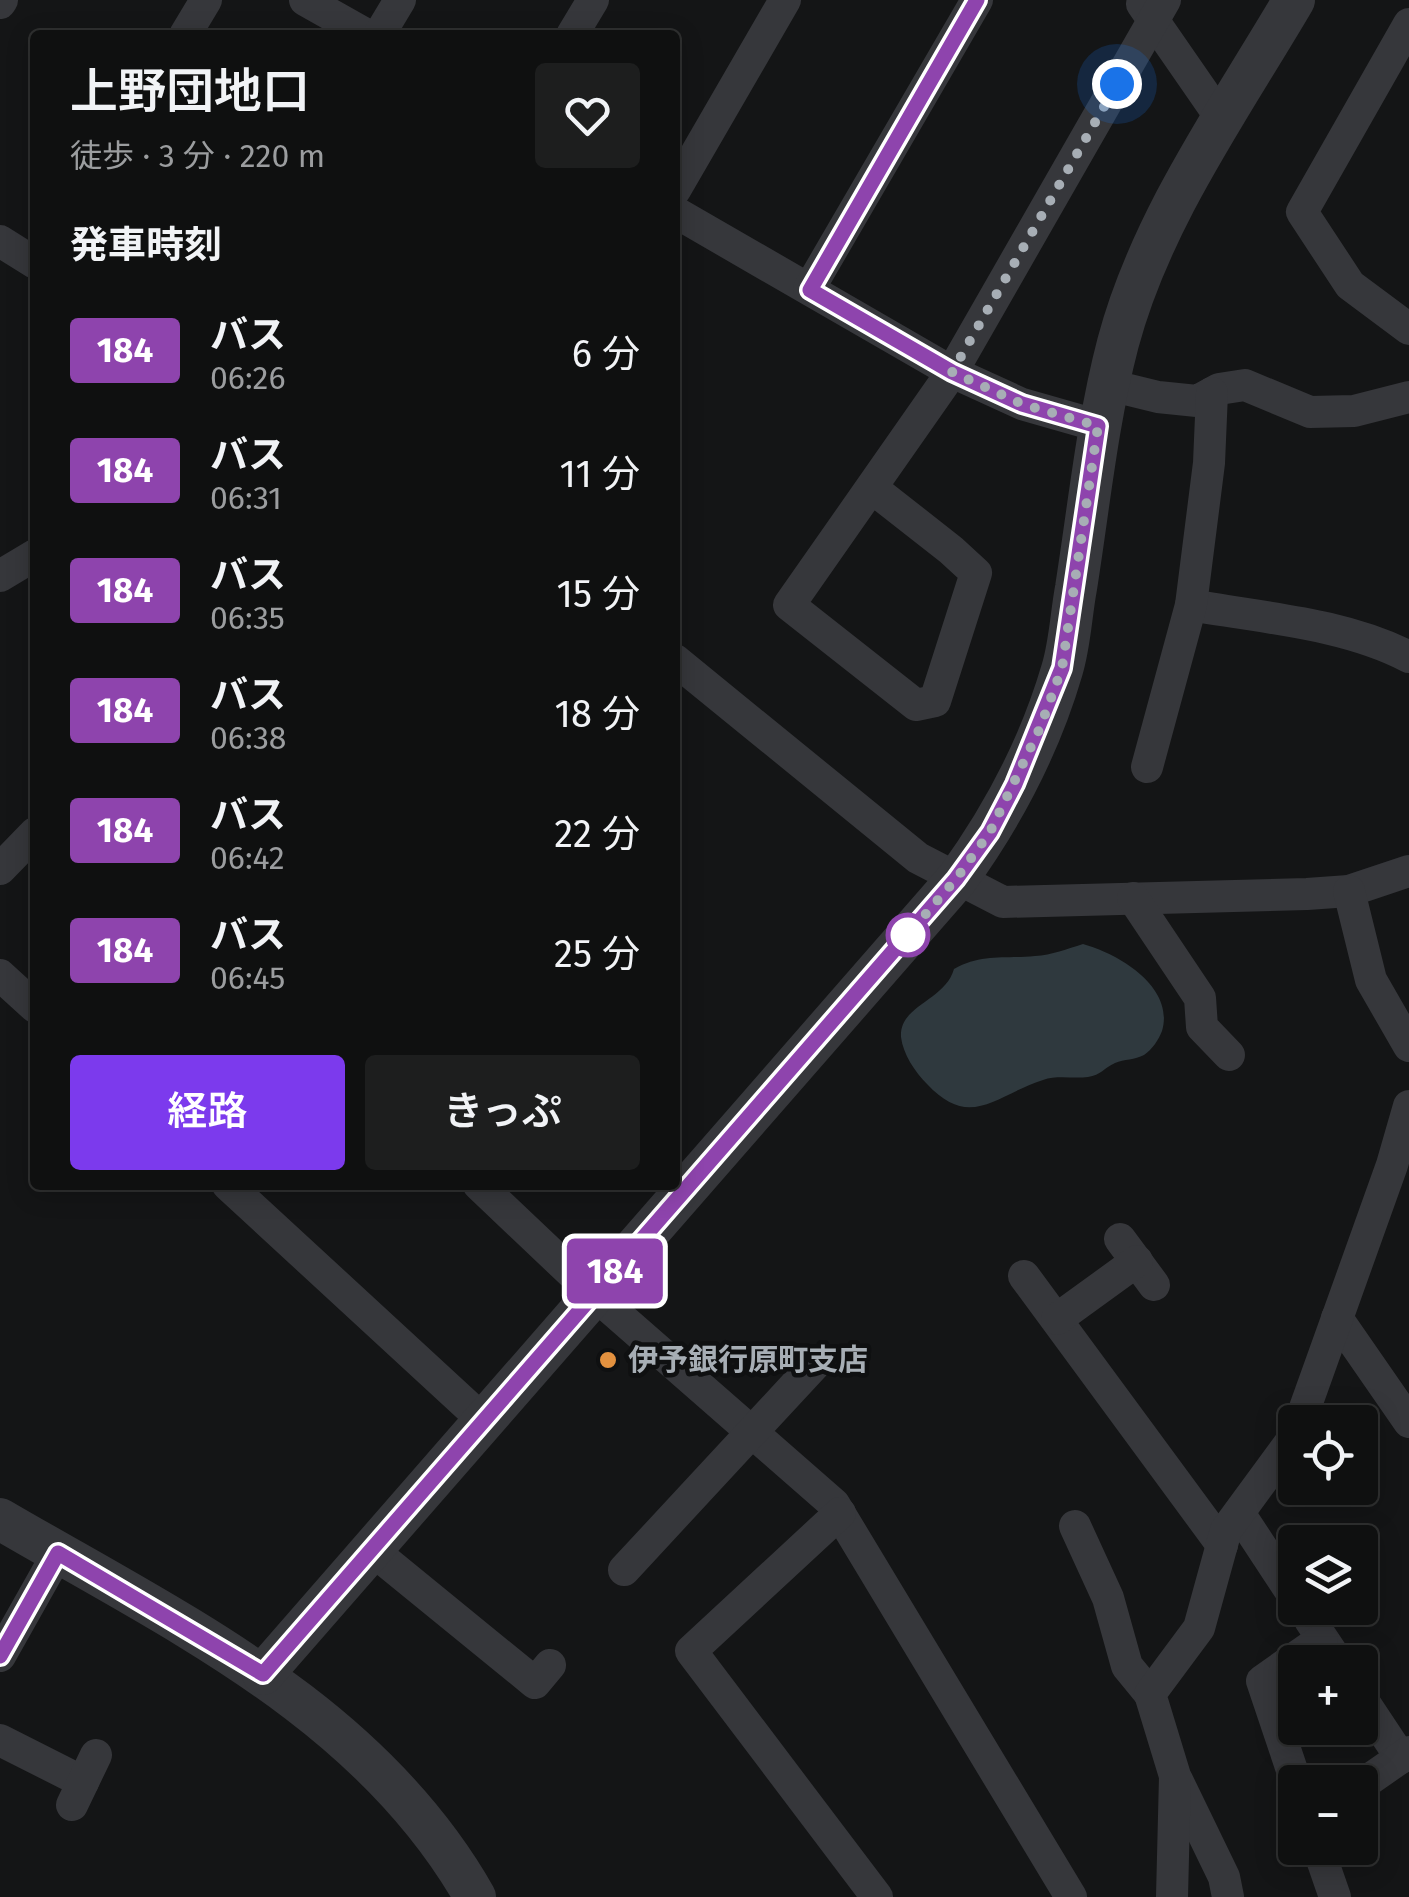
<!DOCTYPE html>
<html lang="ja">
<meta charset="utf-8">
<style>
body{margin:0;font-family:"Fira Sans","Noto Sans JP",sans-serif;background:#1d1e1e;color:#f1f3f6;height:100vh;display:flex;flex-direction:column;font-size:38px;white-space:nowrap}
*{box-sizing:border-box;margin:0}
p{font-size:32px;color:#9b9d9f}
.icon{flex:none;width:55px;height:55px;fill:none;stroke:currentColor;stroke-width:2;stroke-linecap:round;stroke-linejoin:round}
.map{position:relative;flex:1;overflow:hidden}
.sheet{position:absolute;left:30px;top:30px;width:650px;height:1160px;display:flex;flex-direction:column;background:#0f1010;border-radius:10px;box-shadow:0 5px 25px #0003,0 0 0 2px #2f3030}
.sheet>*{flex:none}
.badge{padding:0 20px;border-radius:8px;font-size:35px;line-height:65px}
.tools{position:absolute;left:1278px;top:1405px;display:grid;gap:20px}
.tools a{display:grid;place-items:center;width:100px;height:100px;border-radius:10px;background:#0f1010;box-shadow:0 5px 25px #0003,0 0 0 2px #2f3030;font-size:50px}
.you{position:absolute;width:50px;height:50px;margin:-25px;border:8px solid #fff;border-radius:50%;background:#1a73e8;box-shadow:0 0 0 15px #1a73e833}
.map>.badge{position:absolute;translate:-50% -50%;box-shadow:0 0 0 5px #fff}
h2{padding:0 40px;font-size:38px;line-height:90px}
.round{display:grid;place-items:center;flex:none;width:105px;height:105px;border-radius:10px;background:#1d1e1e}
.summary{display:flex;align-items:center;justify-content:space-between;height:170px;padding:0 40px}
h1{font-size:48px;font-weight:600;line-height:75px}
.cta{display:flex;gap:20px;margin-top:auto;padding:20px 40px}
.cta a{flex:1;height:115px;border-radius:10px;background:#7c3aed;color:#fff;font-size:40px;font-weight:600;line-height:115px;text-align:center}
.cta a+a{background:#1d1e1e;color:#f1f3f6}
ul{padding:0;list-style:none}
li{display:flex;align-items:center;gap:30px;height:120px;padding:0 40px}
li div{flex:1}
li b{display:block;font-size:38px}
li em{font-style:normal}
li .badge{min-width:110px;font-weight:700;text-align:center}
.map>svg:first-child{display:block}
</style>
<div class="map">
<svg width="1409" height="1897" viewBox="0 0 1409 1897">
<rect width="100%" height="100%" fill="#141516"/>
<path fill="#2f393e" d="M1083,944C1119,954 1175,987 1162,1031C1159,1039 1152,1050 1144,1055C1135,1060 1124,1059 1115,1063C1104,1068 1101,1075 1088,1077C1073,1079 1057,1075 1043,1080C994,1096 970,1130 927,1084C915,1072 903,1054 901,1037C899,1005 945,1001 954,969C982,953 1005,959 1035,956C1052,955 1067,949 1083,944Z"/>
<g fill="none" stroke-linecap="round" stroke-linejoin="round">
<g stroke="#36373b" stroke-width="32">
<path d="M305,0L367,35"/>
<path d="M0,3L2,0"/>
<path d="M1142,4L1223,121"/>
<path d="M1409,24L1302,212L1350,285L1409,329"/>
<path d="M185,35L206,0"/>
<path d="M379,35L400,0"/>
<path d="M572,35L593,0"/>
<path d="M675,190L785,0"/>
<path d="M675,212L952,372L1022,404L1099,426"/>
<path d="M0,241L35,263"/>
<path d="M809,289L977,0"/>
<path d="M1109,385L1158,397L1197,401L1219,389L1245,385L1310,412L1354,411L1409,397"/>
<path d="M872,488L951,550L976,573L935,701L916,705L789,605L952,372L1165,0"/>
<path d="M0,576L35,555"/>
<path d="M1191,605C1262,618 1344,623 1409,657"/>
<path d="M675,660L918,858L1003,902L1307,894L1349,891L1409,871"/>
<path d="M1147,767L1191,605L1209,463L1212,393"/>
<path d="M0,869L35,833"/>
<path d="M1349,891L1371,980L1409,1046"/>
<path d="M1133,898L1200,998L1202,1027L1229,1055"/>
<path d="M0,975L35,1007"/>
<path d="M228,1185L484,1421"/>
<path d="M479,1185L595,1295L834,1504L1071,1897"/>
<path d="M1120,1239L1154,1285"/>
<path d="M1024,1276L1222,1545"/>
<path d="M1337,1318L1409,1422"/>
<path d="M1057,1319L1137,1261"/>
<path d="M1300,1422L1392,1165L1409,1106"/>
<path d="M840,1513L691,1651L877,1897"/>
<path d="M1239,1513L1295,1598"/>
<path d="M1075,1526L1108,1598L1127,1666L1150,1694"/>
<path d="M372,1550L535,1683L550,1665"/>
<path d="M624,1570L815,1364"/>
<path d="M1310,1620L1338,1662"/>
<path d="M0,1656L58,1553"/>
<path d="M1360,1696L1401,1758"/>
<path d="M0,1740L83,1782"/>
<path d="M1177,1780L1224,1877L1228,1897"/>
<path d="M1296,1782L1262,1681L1322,1639"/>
<path d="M1360,1786L1409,1752"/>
<path d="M72,1805L96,1755"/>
<path d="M1318,1848L1335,1897"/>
<path d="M1172,1897L1175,1776L1150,1694L1199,1628L1226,1530L1295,1436"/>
</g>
<g stroke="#36373b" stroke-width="42">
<path d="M0,1519C176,1622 370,1712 475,1897"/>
<path d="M263,1674L957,879C1002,817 1040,745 1062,670C1070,644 1071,615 1076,588C1089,506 1097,423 1118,343C1151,219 1230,109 1294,0"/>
</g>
</g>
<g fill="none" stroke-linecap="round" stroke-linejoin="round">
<g stroke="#fff" stroke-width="22">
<path id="line" d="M0,1656L58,1553L263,1674L956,879L990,832L1015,784L1062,668L1098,426L1022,404L952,372L810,290L977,0"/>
</g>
<use href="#line" stroke="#8e44ad" stroke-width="15"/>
<path stroke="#a7aeb5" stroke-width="10" stroke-dasharray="0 18" d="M908,935L905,938L956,879L990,832L1040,728L1062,668L1098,426L1022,404L952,372L1117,84"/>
</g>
<circle fill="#fff" stroke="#8e44ad" stroke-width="5" cx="908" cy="935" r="20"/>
<circle fill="#e3913f" stroke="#0f1011" stroke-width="4" cx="608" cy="1360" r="10"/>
<g text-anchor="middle" stroke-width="9" stroke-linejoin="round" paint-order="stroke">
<g font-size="30" font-weight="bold" fill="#a7aeb5" stroke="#0f1011" text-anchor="start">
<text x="628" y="1370">伊予銀行原町支店</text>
</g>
</g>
</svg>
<div class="tools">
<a><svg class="icon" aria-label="locate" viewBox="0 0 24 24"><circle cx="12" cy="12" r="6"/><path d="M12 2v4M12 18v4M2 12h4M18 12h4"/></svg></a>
<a><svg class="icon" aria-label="layers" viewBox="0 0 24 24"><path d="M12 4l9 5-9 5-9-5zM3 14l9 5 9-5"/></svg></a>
<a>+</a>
<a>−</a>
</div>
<div class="you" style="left:1117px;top:84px"></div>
<b class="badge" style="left:615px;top:1271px;background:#8e44ad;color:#fff">184</b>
<section class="sheet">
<div class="summary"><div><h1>上野団地口</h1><p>徒歩 · 3 分 · 220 m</p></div><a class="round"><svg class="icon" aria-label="heart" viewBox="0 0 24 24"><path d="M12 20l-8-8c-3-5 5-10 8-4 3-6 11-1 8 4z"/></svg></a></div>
<h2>発車時刻</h2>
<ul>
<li><span class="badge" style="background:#8e44ad;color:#fff">184</span><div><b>バス</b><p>06:26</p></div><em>6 分</em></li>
<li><span class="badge" style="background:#8e44ad;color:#fff">184</span><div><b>バス</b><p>06:31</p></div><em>11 分</em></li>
<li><span class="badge" style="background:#8e44ad;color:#fff">184</span><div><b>バス</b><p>06:35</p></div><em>15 分</em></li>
<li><span class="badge" style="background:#8e44ad;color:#fff">184</span><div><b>バス</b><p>06:38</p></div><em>18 分</em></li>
<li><span class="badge" style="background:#8e44ad;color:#fff">184</span><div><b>バス</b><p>06:42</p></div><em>22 分</em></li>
<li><span class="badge" style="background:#8e44ad;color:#fff">184</span><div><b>バス</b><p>06:45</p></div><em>25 分</em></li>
</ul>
<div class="cta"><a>経路</a><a>きっぷ</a></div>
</section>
</div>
